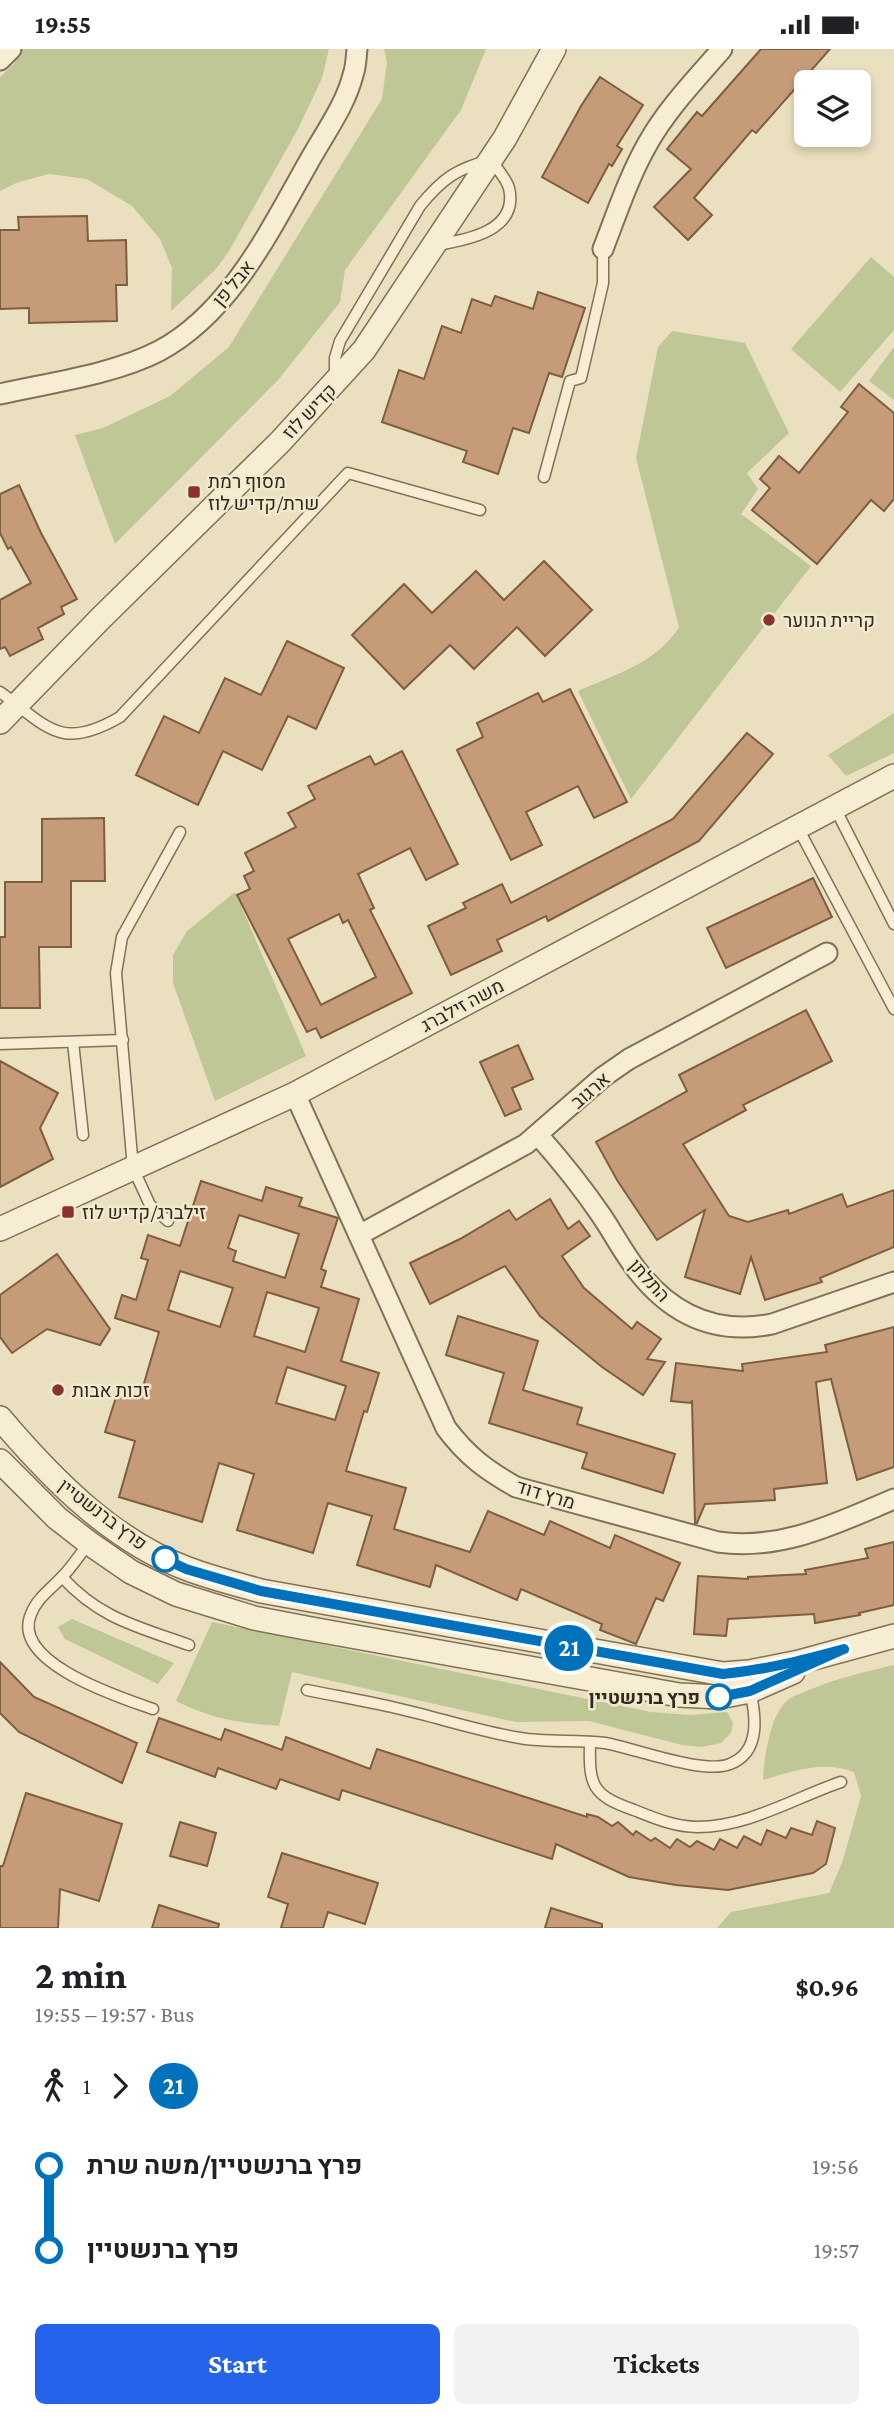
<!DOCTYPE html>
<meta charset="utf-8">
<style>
body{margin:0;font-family:"Crimson Pro",Heebo,serif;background:#f2f2f2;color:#202124;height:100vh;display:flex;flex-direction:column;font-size:26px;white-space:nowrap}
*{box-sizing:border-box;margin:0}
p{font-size:23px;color:#757577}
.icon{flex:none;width:38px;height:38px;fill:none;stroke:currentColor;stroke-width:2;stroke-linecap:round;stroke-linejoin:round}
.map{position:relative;height:1879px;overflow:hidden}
.details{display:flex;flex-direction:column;background:#fff;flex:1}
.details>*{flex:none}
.badge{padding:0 14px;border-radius:23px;font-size:24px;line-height:46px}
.tools{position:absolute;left:794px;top:21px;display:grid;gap:14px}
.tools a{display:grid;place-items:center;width:77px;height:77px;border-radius:10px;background:#fff;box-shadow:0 4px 10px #0003;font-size:35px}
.map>.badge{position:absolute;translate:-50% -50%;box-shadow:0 0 0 4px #fff}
.legs{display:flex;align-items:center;gap:10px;height:77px;padding:0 35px;font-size:23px}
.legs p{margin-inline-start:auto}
.overview{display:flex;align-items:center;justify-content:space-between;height:119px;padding:0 35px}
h1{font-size:38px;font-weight:700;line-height:52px}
.cta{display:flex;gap:14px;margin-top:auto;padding:14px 35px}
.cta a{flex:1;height:80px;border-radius:10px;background:#2563eb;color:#fff;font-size:28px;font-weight:700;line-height:80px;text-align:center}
.cta a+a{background:#f2f2f2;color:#202124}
ul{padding:0 35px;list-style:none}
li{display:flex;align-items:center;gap:24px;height:84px;font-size:26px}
li i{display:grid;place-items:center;width:10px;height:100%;margin:0 9px;background:currentColor}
li i::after{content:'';width:18px;height:18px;margin:-9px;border:5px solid;border-radius:50%;background:#fff}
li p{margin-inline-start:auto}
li:first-child i{background:linear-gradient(#0000 50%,currentColor 0)}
li:last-child i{background:linear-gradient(currentColor 50%,#0000 0)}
.status{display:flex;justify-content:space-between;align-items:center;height:49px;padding:0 35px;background:#fff;direction:ltr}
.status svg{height:19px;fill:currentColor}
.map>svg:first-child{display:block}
</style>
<div class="status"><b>19:55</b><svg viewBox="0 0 49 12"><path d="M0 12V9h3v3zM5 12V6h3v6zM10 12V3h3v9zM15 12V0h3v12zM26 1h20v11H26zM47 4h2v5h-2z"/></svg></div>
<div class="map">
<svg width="894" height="1879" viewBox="0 0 894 1879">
<rect width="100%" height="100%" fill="#eae0bf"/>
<g fill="#bec795">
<path d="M23,0H329L322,29L298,80L229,202L216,220L171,262L172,219L160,190L132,157L87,130L49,125L16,134L0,142V28L14,15Z"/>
<path d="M384,0H486L461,61L345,221L340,253L279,330L115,495L75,386L103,379L170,347L229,298L382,50L387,13Z"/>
<path d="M871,208L894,228V281L840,343L791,300Z"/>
<path d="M672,282L745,294L789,384L747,424L758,440L741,465L811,517L631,750L578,642C614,626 658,613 679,578L636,409L658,298Z"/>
<path d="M894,298V351L869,332Z"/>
<path d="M894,664V704L846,727L828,706Z"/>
<path d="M235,843L306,1007L215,1052L173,934V906L187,882Z"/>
<path d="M72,1570L174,1614L158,1635L65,1590L58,1578Z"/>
<path d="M212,1573L651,1663L690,1666L727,1663L733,1674L731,1684L721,1694L702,1698L682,1696L589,1672L516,1673L292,1623L279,1677C236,1673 215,1671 176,1652Z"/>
<path d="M894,1616V1879H717L731,1863L829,1844L843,1811L861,1747L854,1723C823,1711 794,1722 763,1731C764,1709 770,1664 789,1650C795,1646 803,1644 809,1641C837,1629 865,1623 894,1616Z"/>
</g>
<g fill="#c69c78" stroke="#7f5d41" stroke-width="2" fill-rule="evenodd">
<path d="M761,0H830L756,84L752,81L694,149L712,166L688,191L654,158L691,120L667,100L697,63L702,67Z"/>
<path d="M600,28L643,56L617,97L622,100L612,117L609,115L588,154L542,128L581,57Z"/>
<path d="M87,167L88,192L126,191L127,236H116L117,272L29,274V259L0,260V181H19L18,168Z"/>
<path d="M538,243L585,259L562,328L549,324L529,384L513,379L498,425L463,413L467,402L382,373L399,321L424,330L442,277L461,284L472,250L491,257L495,247L533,260Z"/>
<path d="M859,335L894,364V450L884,462L871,451L817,515L752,461L770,439L760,430L779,407L799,424L848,363L841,358Z"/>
<path d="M19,436L41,484L77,550L61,558L64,565L38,579L43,590L10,607L5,598L0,600V551L31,534L11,498L8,500L0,484V445Z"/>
<path d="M544,512L592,561L545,607L517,578L474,620L450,596L404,640L352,586L404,535L432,564L476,522L504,551Z"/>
<path d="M287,592L344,619L316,680L288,667L262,721L223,702L198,756L136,726L164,667L199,684L225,629L261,646Z"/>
<path d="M570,640L627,753L594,769L578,737L526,763L542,796L511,811L457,701L483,688L477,674L538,644L543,653Z"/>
<path d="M747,684L773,705L699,792L548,872L546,867L497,891L502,902L451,926L428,877L466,859L463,854L502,835L511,854L673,770Z"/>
<path d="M402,702L458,815L426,831L410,799L358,825L374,859L370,861L412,944L321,989L316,979L307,983L237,846L250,840L244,827L254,822L245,804L296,778L288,764L315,750L308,737L370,707L375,716ZM339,865L343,874L348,871L376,928L321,956L288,890Z"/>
<path d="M104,769L105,832H71V898H39L40,959H0V888H5V833H42V770Z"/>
<path d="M813,829L832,868L726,919L707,879Z"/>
<path d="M806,961L832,1012L743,1056L746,1061L683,1095L729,1167L748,1173L788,1161L789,1165L842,1145L847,1158L894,1141V1198L820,1229L822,1233L765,1251L751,1208L740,1245L685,1228L705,1161L657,1191L617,1131L596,1093L687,1042L679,1026Z"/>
<path d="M518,996L533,1030L512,1039L521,1060L505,1067L480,1013Z"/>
<path d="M0,1012L58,1044L40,1079L53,1110L0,1138Z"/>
<path d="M201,1132L262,1152L266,1138L302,1149L299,1157L338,1169L321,1220L326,1222L321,1238L359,1250L341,1312L379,1324L367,1363L364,1362L346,1422L406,1439L394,1480L470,1503L488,1462L544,1486L550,1472L610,1499L615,1486L680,1514L663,1552L656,1549L636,1595L600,1581L602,1575L521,1540L517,1551L436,1516L430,1538L357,1516L372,1467L328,1454L313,1504L237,1481L254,1425L219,1414L202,1473L119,1448L135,1392L105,1383L118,1342L140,1348L159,1283L115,1269L122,1246L136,1251L148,1211L141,1209L148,1186L180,1197ZM239,1166L299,1185L285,1229L233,1212L236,1202L228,1199ZM180,1222L233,1239L220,1278L168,1261ZM267,1243L319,1259L305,1303L254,1287ZM287,1318L346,1337L335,1371L276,1354Z"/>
<path d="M550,1150L568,1180L579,1172L590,1187L562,1207L584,1239L632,1280L637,1273L661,1290L647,1310L665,1313L643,1346L602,1318L540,1267L505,1217L430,1255L410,1214L460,1190L509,1161L516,1171Z"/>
<path d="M57,1205L110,1280L100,1296L47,1280L12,1304L0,1288V1246Z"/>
<path d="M458,1267L538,1292L523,1341L582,1359L577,1375L675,1405L663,1444L582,1419L587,1404L489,1374L504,1324L446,1306Z"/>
<path d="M894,1278V1418L857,1431L831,1330L816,1333L827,1434L774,1440L775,1451L705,1455L697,1474H695L692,1351L691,1354L671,1352L676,1314L743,1322L742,1315L827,1303L825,1296Z"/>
<path d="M894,1493V1556L859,1564L860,1566L815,1574L814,1565L728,1570L726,1587L694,1585L698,1527L748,1530V1528L806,1525L805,1521L868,1509L865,1500Z"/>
<path d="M0,1613L34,1648L137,1694L122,1734L19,1683L0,1664Z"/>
<path d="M159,1669L221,1691L225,1680L282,1701L286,1688L370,1720L377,1700L587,1768V1765L598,1768L612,1777L618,1773L633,1786L636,1782L651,1792L655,1789L670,1799L677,1790L690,1798L697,1792L714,1801L720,1790L737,1799L744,1787L761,1796L767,1781L786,1789L791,1779L812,1786L817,1772L835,1779L826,1815L813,1824L728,1841L676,1836L629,1828L556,1795L552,1810L342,1741L339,1751L280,1730L276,1740L218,1719L215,1728L147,1703Z"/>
<path d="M26,1744L122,1775L99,1852L60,1840L58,1879H0V1817H3Z"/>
<path d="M180,1773L216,1784L207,1817L170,1807Z"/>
<path d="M282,1804L378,1834L365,1875L328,1863L323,1879H281L288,1855L268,1848Z"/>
<path d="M159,1856L219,1875L218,1879H152Z"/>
<path d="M551,1859L602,1875V1879H545Z"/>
</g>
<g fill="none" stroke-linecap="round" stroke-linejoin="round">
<g stroke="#817159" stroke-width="13">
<g id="service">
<path d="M335,327V309L340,292L420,157C442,130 457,119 491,111C497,120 506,129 509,139C519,182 467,191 436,196"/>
<path d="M544,428L570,332L581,329L603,234V200"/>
<path d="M0,643C47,677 60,703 120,668L348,424L480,461"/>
<path d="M835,759L894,875"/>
<path d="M798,779L894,960"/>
<path d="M73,993L83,1086"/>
<path d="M0,995L123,991"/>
<path d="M168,1172L150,1156L133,1119L116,924L122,888L180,783"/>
<path d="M89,1494C80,1505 72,1518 62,1528C51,1540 37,1549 31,1565C10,1614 122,1649 153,1660"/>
<path d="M62,1528C100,1570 139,1578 189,1596"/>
<path d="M307,1641C336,1647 366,1652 396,1659C437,1668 477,1682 520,1689C548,1694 577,1690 605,1694C634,1699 704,1726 730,1715C761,1703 756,1667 750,1641"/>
<path d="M590,1693C589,1736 591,1746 634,1761C654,1769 675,1778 697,1778C748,1778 794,1749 841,1733"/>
</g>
</g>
<g stroke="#817159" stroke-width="23">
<g id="minor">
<path d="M0,11L11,0"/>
<path d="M603,200C617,164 629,127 648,94C667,60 696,30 722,0"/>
<path d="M0,345C49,334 115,325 159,302C230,264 269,183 307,116C322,88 345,58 353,26C356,18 356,9 357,0"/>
<path d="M295,1045L446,1379C467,1407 486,1421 516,1438L718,1493C782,1502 837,1474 894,1450"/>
<path d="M538,1086C561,1112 582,1138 601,1166C614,1185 625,1207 640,1225C674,1267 717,1286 772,1275L894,1233"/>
<path d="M359,1186L526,1095L603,1028L629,1010L827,904"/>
</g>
</g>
<g stroke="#817159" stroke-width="26">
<g id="tertiary">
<path d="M0,673L100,570L280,393L364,301L505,89L554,0"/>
<path d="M0,1180L295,1045L894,727"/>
<path d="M0,1369C51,1429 112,1492 188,1520C212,1529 236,1535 261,1542L723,1625L749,1623L799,1613L894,1587"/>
<path d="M0,1412L57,1469L89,1494L131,1523L176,1545L254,1569L306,1579L679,1646L719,1648L750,1642L793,1623"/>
</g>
</g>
<use href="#service" stroke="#f6edd2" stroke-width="10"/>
<use href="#minor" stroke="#f6edd2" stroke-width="19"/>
<use href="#tertiary" stroke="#f6edd2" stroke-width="23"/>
</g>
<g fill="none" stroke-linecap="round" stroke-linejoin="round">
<g stroke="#fff" stroke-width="16">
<path id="line-1" d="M165,1510L186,1520L261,1542L723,1625C765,1621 804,1611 844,1600L750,1642L719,1648"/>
</g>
<use href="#line-1" stroke="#0072bc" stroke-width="10"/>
</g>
<g fill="#8c322e" stroke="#f2eace" stroke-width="2.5">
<rect x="187" y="436" width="14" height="14" rx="3.5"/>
<circle cx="769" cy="571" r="7"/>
<rect x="61" y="1156" width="14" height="14" rx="3.5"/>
<circle cx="58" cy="1341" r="7"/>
</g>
<g fill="#fff" stroke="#0072bc" stroke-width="3.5">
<circle cx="165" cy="1510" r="12"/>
<circle cx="719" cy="1648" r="12"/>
</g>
<g text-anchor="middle" stroke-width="5" stroke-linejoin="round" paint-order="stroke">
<g font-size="19" fill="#32281c" stroke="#f2eace">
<text transform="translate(233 234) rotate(-50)" y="7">אבל פן</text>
<text transform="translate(309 362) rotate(-46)" y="7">קדיש לוז</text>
<text transform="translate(462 956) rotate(-28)" y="7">משה זילברג</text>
<text transform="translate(590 1041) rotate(-41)" y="7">ארגוב</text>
<text transform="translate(650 1231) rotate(48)" y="7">התלתן</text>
<text transform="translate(546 1445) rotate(17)" y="7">מרץ דוד</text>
<text transform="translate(103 1465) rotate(37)" y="7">פרץ ברנשטיין</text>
</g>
<g font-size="19" fill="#32281c" stroke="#f2eace" text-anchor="start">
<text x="208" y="439">מסוף רמת<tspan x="208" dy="22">שרת/קדיש לוז</tspan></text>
<text x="783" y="578">קריית הנוער</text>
<text x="82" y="1170">זילברג/קדיש לוז</text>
<text x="72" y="1348">זכות אבות</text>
</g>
<g font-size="19" font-weight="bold" fill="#32281c" stroke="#f2eace" text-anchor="end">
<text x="700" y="1655">פרץ ברנשטיין</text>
</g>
</g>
</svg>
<div class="tools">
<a><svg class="icon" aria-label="layers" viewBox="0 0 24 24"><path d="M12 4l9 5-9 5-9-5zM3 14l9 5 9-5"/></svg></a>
</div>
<b class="badge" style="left:569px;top:1599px;background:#0072bc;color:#fff">21</b>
</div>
<section class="details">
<div class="overview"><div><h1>2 min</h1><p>19:55 – 19:57 · Bus</p></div><b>$0.96</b></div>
<div class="legs"><svg class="icon" aria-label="walk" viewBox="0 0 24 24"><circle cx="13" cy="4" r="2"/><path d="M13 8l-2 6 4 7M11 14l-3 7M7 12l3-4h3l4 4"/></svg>1<svg class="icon" aria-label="forward" viewBox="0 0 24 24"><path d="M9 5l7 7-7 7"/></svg><b class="badge" style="background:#0072bc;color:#fff">21</b></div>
<ul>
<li><i style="color:#0072bc"></i><b>פרץ ברנשטיין/משה שרת</b><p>19:56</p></li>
<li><i style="color:#0072bc"></i><b>פרץ ברנשטיין</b><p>19:57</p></li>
</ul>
<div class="cta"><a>Start</a><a>Tickets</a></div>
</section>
